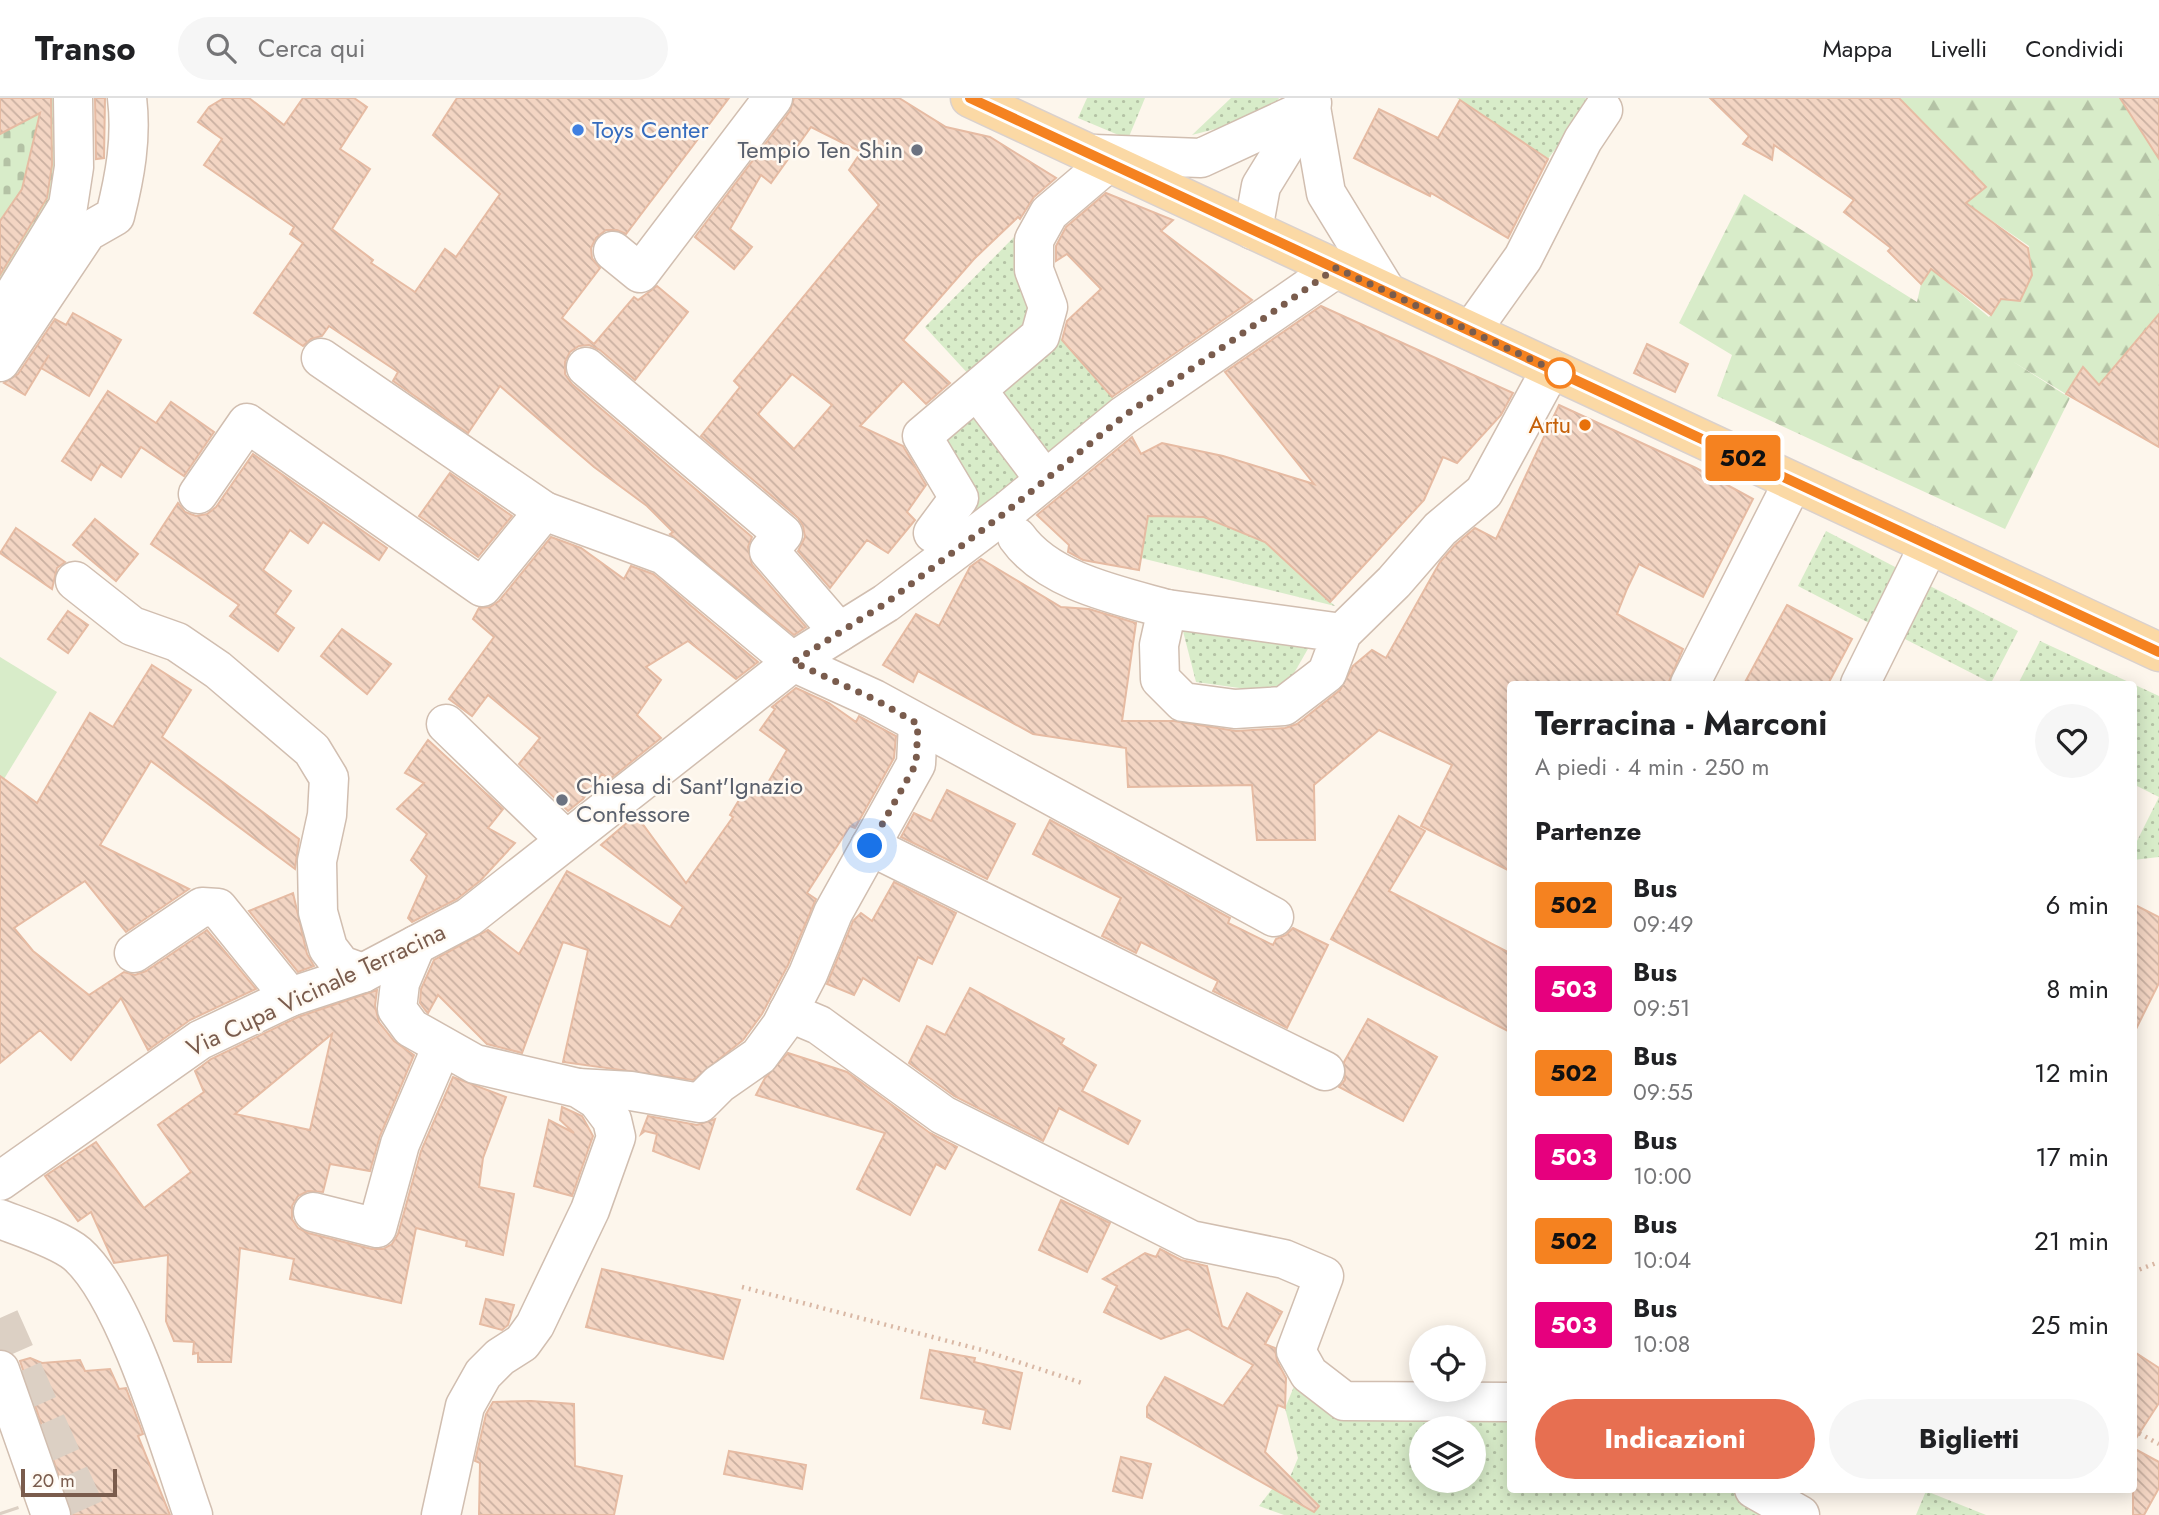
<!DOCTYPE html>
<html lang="it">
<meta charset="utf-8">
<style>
body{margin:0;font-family:Jost,sans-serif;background:#f6f6f6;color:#202124;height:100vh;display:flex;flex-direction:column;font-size:26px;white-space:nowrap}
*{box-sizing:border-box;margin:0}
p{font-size:23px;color:#757577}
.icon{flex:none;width:38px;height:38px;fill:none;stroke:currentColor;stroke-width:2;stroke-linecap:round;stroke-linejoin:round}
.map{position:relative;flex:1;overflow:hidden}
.details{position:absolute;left:1507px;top:583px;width:630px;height:812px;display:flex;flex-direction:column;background:#fff;border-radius:7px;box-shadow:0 4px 18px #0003}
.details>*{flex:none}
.badge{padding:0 14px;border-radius:5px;font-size:24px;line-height:46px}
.buttons{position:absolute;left:1409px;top:1227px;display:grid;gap:14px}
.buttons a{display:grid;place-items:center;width:77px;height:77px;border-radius:50%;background:#fff;box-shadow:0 4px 18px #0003;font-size:35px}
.scale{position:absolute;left:21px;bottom:18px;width:96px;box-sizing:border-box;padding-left:7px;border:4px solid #7a5c4d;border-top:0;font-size:19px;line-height:24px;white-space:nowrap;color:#7a5c4d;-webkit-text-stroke:5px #fffaf3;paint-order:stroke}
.you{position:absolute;width:35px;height:35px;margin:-18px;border:5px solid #fff;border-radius:50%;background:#1a73e8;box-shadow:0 0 0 10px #1a73e833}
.map>.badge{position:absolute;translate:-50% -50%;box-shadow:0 0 0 4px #fff}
h2{padding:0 28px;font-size:26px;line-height:63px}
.round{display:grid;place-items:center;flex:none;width:74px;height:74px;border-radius:37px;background:#f6f6f6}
.head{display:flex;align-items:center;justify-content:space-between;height:119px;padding:0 28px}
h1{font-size:33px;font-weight:700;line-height:52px}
.action{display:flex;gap:14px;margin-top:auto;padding:14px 28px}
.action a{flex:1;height:80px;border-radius:42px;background:#e76f51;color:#fff;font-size:28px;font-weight:700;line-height:80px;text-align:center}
.action a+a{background:#f6f6f6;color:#202124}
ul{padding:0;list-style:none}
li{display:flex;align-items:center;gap:21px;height:84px;padding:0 28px}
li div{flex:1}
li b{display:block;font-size:26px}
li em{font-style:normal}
li .badge{min-width:77px;font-weight:700;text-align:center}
header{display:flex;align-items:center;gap:42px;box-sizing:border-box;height:98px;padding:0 35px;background:#fff;border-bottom:2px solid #e0e0e0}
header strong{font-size:33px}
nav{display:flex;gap:38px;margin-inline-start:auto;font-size:24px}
.search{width:490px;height:63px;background:#f6f6f6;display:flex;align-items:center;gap:18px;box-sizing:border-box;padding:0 24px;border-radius:38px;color:#757577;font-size:26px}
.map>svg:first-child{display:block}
</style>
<header>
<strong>Transo</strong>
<div class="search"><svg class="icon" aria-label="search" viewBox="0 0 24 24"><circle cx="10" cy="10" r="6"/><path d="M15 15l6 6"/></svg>Cerca qui</div>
<nav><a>Mappa</a><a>Livelli</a><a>Condividi</a></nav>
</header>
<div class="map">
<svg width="2159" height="1417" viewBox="0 0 2159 1417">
<defs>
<pattern id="green-dots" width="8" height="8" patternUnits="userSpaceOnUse" patternTransform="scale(1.75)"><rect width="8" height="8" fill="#d8ecc9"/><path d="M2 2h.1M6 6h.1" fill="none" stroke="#b4c2a5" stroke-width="1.8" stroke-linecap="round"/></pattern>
<pattern id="forest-firs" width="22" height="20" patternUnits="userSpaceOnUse" patternTransform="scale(1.75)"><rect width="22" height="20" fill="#d8ecc9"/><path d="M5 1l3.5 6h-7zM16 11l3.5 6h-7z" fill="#b4c2a5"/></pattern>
<pattern id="cemetery-stones" width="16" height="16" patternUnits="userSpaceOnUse" patternTransform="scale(1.75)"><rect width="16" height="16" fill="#d8ecc9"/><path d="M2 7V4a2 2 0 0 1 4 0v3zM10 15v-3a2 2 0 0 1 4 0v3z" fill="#b4c2a5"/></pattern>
<pattern id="building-back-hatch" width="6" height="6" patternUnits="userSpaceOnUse" patternTransform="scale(1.75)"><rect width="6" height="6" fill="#f3d5c3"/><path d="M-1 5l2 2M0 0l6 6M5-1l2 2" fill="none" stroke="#cab0a1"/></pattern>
</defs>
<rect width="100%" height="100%" fill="#fdf6ec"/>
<g fill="url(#green-dots)" fill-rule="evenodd">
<path d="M1087,0H1145L1128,41L1078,20Z"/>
<path d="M1231,0H1279L1268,17L1192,37Z"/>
<path d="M1457,0H1585L1591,4L1548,61Z"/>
<path d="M1022,131L1032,229L972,280L925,229Z"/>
<path d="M1055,234L1119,306L1045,364L991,293Z"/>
<path d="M975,306L1030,379L957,437L932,339Z"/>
<path d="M1148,418L1204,419L1265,444L1335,508L1141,460Z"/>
<path d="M1826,433L1899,471L1871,526L1798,488Z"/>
<path d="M1928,487L2018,533L1991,585L1901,539Z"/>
<path d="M1183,533L1309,549L1282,596L1196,584Z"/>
<path d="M2040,543L2159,598V759L2133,762V751L2159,699L2133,686V586H2018Z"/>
<path d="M1298,1279L1510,1319V1391H1729L1785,1417H1284L1259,1408L1272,1391L1290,1379L1298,1360L1285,1310ZM1421,1330H1474V1382H1421Z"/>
<path d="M1926,1393L1986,1417H1916Z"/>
</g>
<path fill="url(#forest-firs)" d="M1899,0H2120L2159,58V216L2099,287L2083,270L2066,296L2012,263L2070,300L2005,431L1717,298L1732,257L1679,225L1744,96L1917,204L1921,186L1931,171L1989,219L2001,201L2020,203L2032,177L2029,148L1966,105L1985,89Z"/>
<path fill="url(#cemetery-stones)" d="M0,0H60V100L0,195Z"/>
<path fill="#d8ecc9" d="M0,559L57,594L4,681L0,678Z"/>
<g fill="url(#building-back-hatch)" stroke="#e6bba3" stroke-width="2" fill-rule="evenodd">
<path d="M0,0H51L52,67L47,100L0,177V123L22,91L40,15L0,36Z"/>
<path d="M95,0H105L104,60L96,61Z"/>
<path d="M224,0H249L284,27L303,0H354L367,9L340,51L370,71L332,131L373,162L371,165L415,194L445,151L456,159L500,96L433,37L457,0H729L626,136L617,132H606L596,140L591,150L592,160L600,170L562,220L594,246L634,199L638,202L657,188L688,214L635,282L600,252L589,247L579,248L570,254L565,264V276L572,286L752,439L748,449L752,467L806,529L794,537L670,436L673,434L647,408L594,369L500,288L468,335L393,283L398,274L329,228L322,238L311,241L303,248L254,215L303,145L290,136L294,129L204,67L222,41L198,24L209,9Z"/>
<path d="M794,0H899L946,29L990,39L1056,80L1034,99L1020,121L1018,119L974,161L903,242L950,285L926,306L903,283L860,328L903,348L926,387L907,414L915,422L888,455L867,442L830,490L798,453L805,439L803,428L798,420L701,338L740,289L734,283L879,107L849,72L861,54L811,29L771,85L761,77L730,131L752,149L734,171L695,139L790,13ZM792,276L832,307L794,351L758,316Z"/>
<path d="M1710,0H1899L1986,89L1966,105L2028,150L2032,177L2020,203L2001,201L1991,217L1931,171L1921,186L1888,153L1891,150L1844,114L1854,102L1774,47L1772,62L1743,46L1749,38Z"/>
<path d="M2120,0H2159V61Z"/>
<path d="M1460,2L1548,61L1508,140L1431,95L1430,98L1354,60L1379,11L1438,40Z"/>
<path d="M1106,95L1173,122L1161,133L1252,202L1112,299L1062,242L1067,223L1101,191L1067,156L1056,163V148L1066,129Z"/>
<path d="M1321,208L1513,295L1501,317L1457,365L1443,359L1424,402L1330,504L1265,444L1204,419L1148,418L1139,472L1083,462L1068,454L1069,447L1037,417L1132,339L1141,356L1162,345L1223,358L1314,386L1225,274Z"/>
<path d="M73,215L121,242L89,298L41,270L49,257L25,297L4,285L18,276L55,221L66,227Z"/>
<path d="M2159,216V349L2066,296L2083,269L2099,287Z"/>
<path d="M1647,246L1688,266L1675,294L1634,275Z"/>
<path d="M108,293L156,325L171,304L214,334L184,378L141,349L121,379L101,366L91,382L62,363Z"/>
<path d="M1559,307L1696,370L1753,401L1703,499L1639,466L1627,491L1617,516L1683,551L1668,586H1510V773L1421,728L1452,667L1379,632L1314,687L1315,742H1257L1252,687L1128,689L1126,650L1033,636L918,573L913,584L883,567L916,516L939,528L970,469L981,461L1061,509L1089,511L1136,525L1122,623H1174L1236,633L1285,630L1297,626L1340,592L1353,568L1372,552L1386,560L1440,464L1455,447L1475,430L1496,441Z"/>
<path d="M253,356L387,450L379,462L323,424L308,445L290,432L263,472L291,493L275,516L294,530L278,553L230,518L239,507L151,446L178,405L185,414L196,418L207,416L216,409Z"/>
<path d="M450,375L512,418L478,459L419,418Z"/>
<path d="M95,421L138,456L116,483L73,447Z"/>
<path d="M16,430L65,464L57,470L52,491L0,455Z"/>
<path d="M551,439L581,450L624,481L631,468L653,476L758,564L736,581L688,543L646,569L661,582L637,617L661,640L610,681L602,676L583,701L568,713L519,666L540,640L488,597L472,618L449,601L494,539L473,521L479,510L490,509L499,503Z"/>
<path d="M1787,507L1852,541L1828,586H1744Z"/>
<path d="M68,513L88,527L68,555L48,541Z"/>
<path d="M342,531L391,566L367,596L321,558Z"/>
<path d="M152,567L191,592L162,639L299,741L295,771L151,663L100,747L189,791L126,834L85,783L14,830L33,853L89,897L124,874L135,877L146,873L207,832L256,891L190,922L148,952L121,900L71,962L40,932L0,965V678L37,705L90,615L113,629Z"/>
<path d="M796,590L829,605L856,624L859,618L896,638L894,660L855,730L850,728L807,795L816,801L788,867L762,916L743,942L693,982L563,964L588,852L563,844L522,955L487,946L438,897L428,915L426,913L420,905L421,891L434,862L488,832L519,856L567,773L670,829L683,809L601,747L636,717L686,785L733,719L730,717L748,687L762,695L787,652L760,632L775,611L772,609Z"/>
<path d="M428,642L503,711L488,730L515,745L480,783L457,801L412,824L408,820L427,778L411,762L427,736L397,711L424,685L405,675Z"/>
<path d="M947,692L1015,726L987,781L901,739L914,715L931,723Z"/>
<path d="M1399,718L1425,733L1389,793L1510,855V934L1331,841Z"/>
<path d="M1050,722L1230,820L1228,825L1273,847L1276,841L1286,837L1293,830L1328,847L1287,930L1213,893L1218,883L1141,844L1136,855L1102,838L1121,800L1033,756Z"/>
<path d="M894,784L956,815L932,866L918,859L899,903L863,880L854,897L827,886L853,823L861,815L872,823Z"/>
<path d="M293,795L307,856L314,868L298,874L249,813Z"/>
<path d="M2133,806L2159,819V885L2133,937Z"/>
<path d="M970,890L1064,941L1061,946L1096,967L1082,993L1140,1023L1128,1046L1059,1010L1043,1043L954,998L909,965L927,928L945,937Z"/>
<path d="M377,892L375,908L379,924L394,943L414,957L380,1038L370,1073L330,1066L323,1094L308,1093L298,1098L292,1108V1121L298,1130L308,1135L372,1151H383L392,1146L398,1136L421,1053L453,979L506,999L483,1060L479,1089L514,1096L503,1157L466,1148L467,1143L416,1130L401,1205L290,1181L294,1161L240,1150L231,1264H198V1255L193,1256L194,1244L174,1243L166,1223L168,1157L114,1165L91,1114L78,1123L45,1078L96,1044L144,1110L191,1074L158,1027L204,994L195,973L211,961L298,919ZM332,936L310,1032L235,1016Z"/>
<path d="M1368,921L1437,959L1403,1023L1339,989L1345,982L1344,964Z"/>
<path d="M788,955L847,974L930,1035L957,1049L945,1071L936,1066L910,1117L857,1091L885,1035L756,997L765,980Z"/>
<path d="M562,1009L582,1018L593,1038L572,1098L534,1088L549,1022L574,1035L560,1022Z"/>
<path d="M648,1018L697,1027L715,1021L699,1071L653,1053L657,1036L645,1033L641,1036Z"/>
<path d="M1061,1102L1110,1125L1087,1174L1039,1152Z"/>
<path d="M1160,1151L1181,1162L1207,1168L1222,1228L1228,1231L1247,1195L1282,1214L1265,1246L1275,1250L1277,1263L1286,1280L1285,1310L1278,1307L1265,1354L1319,1408L1314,1414L1147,1319V1309L1165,1279L1223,1308L1253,1267L1188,1231L1161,1241L1104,1214L1117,1188L1103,1181L1145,1155L1156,1159Z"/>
<path d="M602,1171L740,1202L723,1261L586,1229Z"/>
<path d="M486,1201L514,1207L508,1227L502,1232L480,1226Z"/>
<path d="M930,1252L975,1260L974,1264L1022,1275L1010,1331L983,1325L986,1312L921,1300Z"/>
<path d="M2133,1253L2159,1270V1305L2133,1345Z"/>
<path d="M30,1260L42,1265L80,1262L85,1273L110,1271L119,1291L126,1290L143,1336L138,1338L170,1417H72L20,1263Z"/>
<path d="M531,1303L574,1306L575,1368L622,1378L614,1417H479L480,1365L475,1363L486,1316L493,1304Z"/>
<path d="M2133,1350L2159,1364V1390L2144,1417H2133Z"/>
<path d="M729,1353L806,1367L802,1391L724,1376Z"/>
<path d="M1121,1359L1151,1366L1142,1400L1113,1393Z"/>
</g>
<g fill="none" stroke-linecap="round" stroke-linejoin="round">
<g stroke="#dcd0c4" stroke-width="38" stroke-dasharray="38 19" stroke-linecap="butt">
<path d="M0,1220L88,1417"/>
<path d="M0,1414L1,1417"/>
</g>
<g stroke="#d1beb0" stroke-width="41">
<g id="minor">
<path d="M1311,9L1326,95L1386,193"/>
<path d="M1094,56L1201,60L1311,9"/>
<path d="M1253,132L1261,88L1312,5"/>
<path d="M613,153L640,175L773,0"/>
<path d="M0,219L68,108L74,69L73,0"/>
<path d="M1471,233L1523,160L1583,42L1603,12"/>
<path d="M321,260L544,413"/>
<path d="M0,264L87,134L115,118C125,78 132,40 127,0"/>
<path d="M586,269L783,436L769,453L839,534"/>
<path d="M977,292L1045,382"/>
<path d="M198,396L247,325L482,489L544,413L664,457L793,564L874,601L1274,819"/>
<path d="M933,435L959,400L922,338L1040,238L1048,209L1034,172V142L1049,115L1109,64"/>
<path d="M1017,439C1048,483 1117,497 1167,511"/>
<path d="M75,483L132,528L177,544L218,572L312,652L329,680L327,717L317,763L318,814L328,850L341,867L363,875"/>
<path d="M1342,535L1327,575L1284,608L1235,611L1183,604L1160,581L1159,547L1167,511L1342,535L1394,484L1440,431L1484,394L1551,271"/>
<path d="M1690,586L1793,384"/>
<path d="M1860,586L1929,447"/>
<path d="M446,626L566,742"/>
<path d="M870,748L1325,973"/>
<path d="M416,847L400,885L397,911L411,930L475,966L578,990L597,1002L612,1022L616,1039L590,1112L535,1227L522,1245L500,1259L483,1276L465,1308L441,1417"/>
<path d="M134,855L202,809L218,810L290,899"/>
<path d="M788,914L819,927L943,1017L1191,1142L1284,1161L1324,1178L1296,1253L1309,1276L1344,1303L1510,1304"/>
<path d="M578,990L631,993L700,1005L719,986L759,958L781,928L808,876L833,815L916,666L918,626"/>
<path d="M0,1083L200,942L290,899L363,875L469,819L801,558L886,505L1006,414L1123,318L1337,170"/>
<path d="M313,1114L377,1130L400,1046L442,948"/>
<path d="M0,1121C21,1129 61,1142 77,1156C127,1200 170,1351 193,1417"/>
<path d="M0,1272L51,1417"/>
<path d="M1754,1391L1800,1417"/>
</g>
</g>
<g stroke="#dad1cd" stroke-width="41">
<path id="major" d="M970,0L2159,554"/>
</g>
<g stroke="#d9b8a5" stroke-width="4.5" stroke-dasharray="2 5" stroke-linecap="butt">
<path d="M2133,1174L2159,1164"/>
<path d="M742,1189L982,1252L1082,1285"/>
<path d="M2133,1332L2159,1346"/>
</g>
<use href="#minor" stroke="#fff" stroke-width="38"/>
<use href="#major" stroke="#fbd9a5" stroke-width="38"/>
</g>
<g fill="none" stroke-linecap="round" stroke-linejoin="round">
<g stroke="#fff" stroke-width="16">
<path id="line" d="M970,0L2159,554"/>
</g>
<use href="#line" stroke="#f58220" stroke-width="10"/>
<path stroke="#7a5c4d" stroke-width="7" stroke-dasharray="0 12.6" d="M870,748L916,666L918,626L874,601L793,564L886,505L1006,414L1124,318L1336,170L1560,275"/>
</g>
<circle fill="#3f7fe0" stroke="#fffaf3" stroke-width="2.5" cx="578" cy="32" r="7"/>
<g fill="#6b7280" stroke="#fffaf3" stroke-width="2.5">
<circle cx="917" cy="52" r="7"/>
<circle cx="562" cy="702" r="7"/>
</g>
<circle fill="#fff" stroke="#f58220" stroke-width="3.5" cx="1560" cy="275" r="14"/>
<circle fill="#e8710a" stroke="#fffaf3" stroke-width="2.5" cx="1585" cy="327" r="7"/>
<g text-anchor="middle" stroke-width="5" stroke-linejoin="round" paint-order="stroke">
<g font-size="24" fill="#366cbe" stroke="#fffaf3" text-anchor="start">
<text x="592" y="40">Toys Center</text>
</g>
<g font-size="24" fill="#5b616d" stroke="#fffaf3" text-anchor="end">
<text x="903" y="60">Tempio Ten Shin</text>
<text x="576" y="696" text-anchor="start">Chiesa di Sant'Ignazio<tspan x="576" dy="28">Confessore</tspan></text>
</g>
<g font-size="24" fill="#c56008" stroke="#fffaf3" text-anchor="end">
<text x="1571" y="335">Artu</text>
</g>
<g font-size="24" fill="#7a5c4d" stroke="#fffaf3">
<text transform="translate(316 892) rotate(-25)" y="8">Via Cupa Vicinale Terracina</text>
</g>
</g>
</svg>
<div class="buttons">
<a><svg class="icon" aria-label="locate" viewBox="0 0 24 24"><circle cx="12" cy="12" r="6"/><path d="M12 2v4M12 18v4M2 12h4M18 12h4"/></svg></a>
<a><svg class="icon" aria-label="layers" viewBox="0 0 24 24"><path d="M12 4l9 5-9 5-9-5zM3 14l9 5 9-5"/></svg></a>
</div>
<div class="scale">20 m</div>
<div class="you" style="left:870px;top:748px"></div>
<b class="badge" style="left:1743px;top:360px;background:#f58220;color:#111">502</b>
<section class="details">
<div class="head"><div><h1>Terracina - Marconi</h1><p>A piedi · 4 min · 250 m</p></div><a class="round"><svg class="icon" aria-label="heart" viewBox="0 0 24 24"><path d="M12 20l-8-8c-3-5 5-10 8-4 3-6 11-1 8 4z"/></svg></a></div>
<h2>Partenze</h2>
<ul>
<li><span class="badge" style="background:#f58220;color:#111">502</span><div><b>Bus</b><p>09:49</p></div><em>6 min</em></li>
<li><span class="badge" style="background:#e6007e;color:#fff">503</span><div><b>Bus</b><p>09:51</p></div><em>8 min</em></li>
<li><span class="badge" style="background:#f58220;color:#111">502</span><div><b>Bus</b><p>09:55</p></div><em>12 min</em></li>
<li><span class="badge" style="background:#e6007e;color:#fff">503</span><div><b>Bus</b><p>10:00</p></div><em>17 min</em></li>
<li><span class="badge" style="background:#f58220;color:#111">502</span><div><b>Bus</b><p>10:04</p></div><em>21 min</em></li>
<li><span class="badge" style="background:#e6007e;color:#fff">503</span><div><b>Bus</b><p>10:08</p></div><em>25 min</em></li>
</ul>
<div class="action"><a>Indicazioni</a><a>Biglietti</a></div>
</section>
</div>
